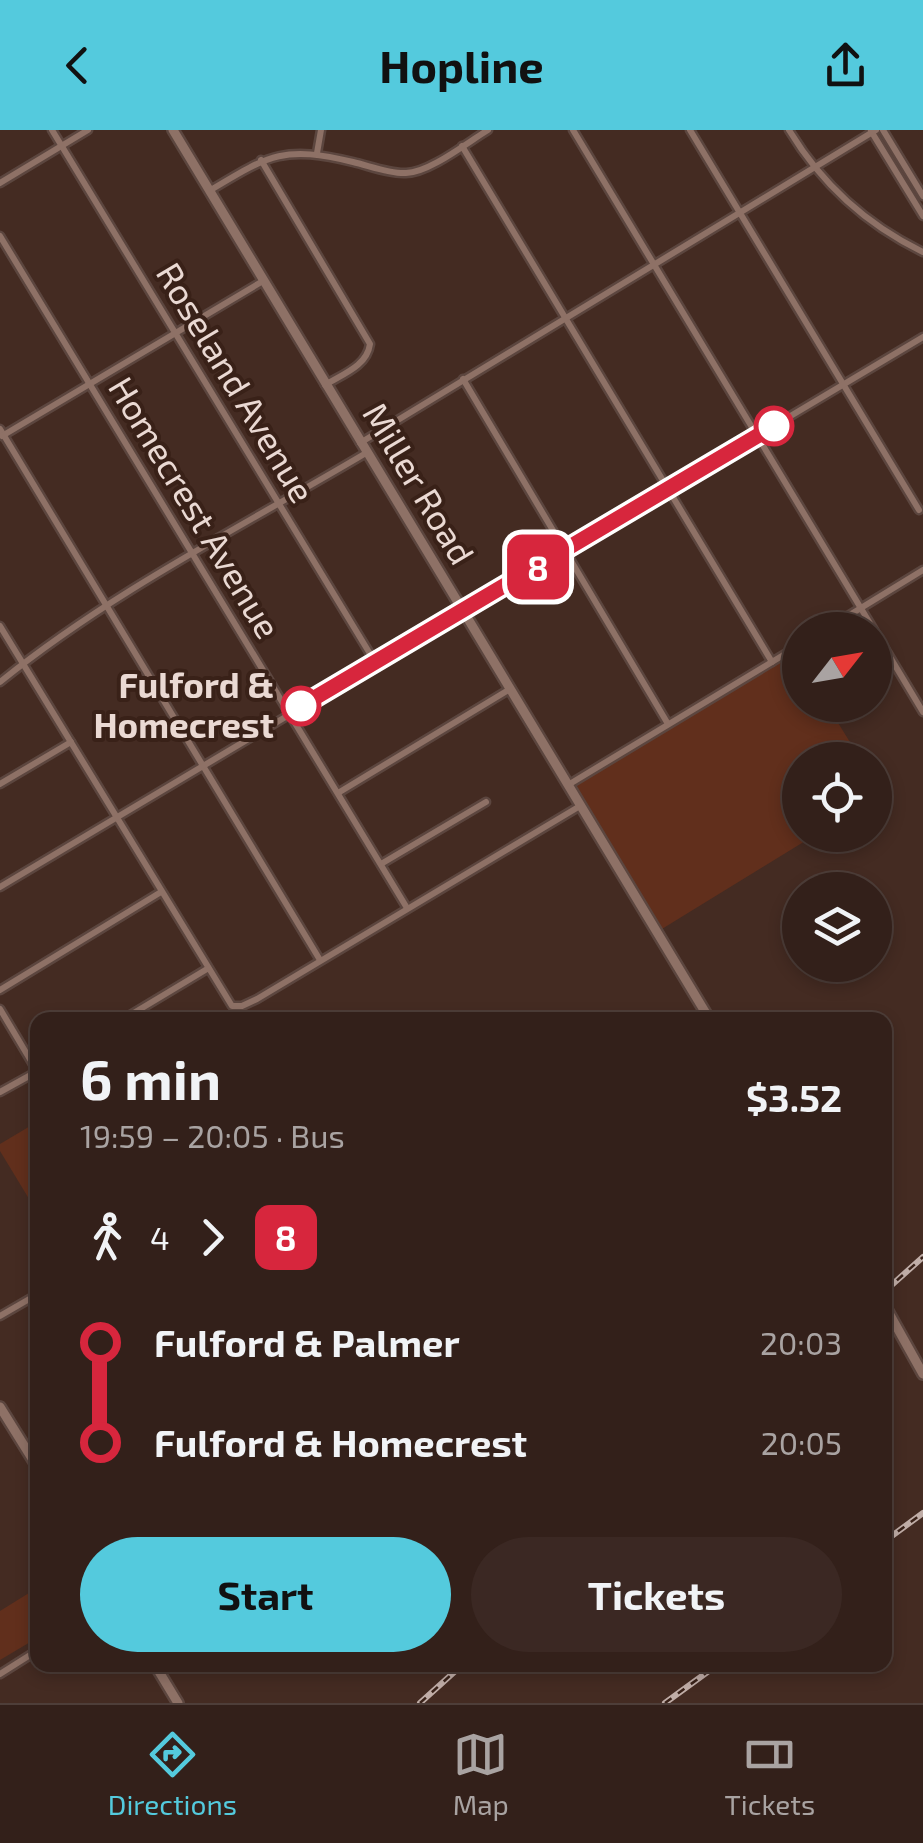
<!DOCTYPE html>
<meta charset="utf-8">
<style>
body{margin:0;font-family:"Exo 2",sans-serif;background:#3b2823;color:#f1f3f6;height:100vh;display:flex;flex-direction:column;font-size:38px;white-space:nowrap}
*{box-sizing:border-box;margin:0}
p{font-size:32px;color:#a9a3a2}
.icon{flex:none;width:55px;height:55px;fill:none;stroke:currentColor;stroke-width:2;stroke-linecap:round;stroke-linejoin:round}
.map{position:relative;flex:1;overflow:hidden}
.details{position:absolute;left:30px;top:882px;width:862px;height:660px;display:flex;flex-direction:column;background:#33201a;border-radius:20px;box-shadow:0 5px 15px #0003,0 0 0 2px #4e3e39}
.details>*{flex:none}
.badge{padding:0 20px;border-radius:15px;font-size:35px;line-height:65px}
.needle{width:65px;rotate:59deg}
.controls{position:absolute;left:782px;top:482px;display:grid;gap:20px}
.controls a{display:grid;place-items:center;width:110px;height:110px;border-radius:50%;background:#33201a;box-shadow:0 5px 15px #0003,0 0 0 2px #4e3e39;font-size:50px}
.map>.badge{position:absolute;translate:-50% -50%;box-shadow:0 0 0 5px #fff}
.legs{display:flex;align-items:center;gap:15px;height:110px;padding:0 50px;font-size:32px}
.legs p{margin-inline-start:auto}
.headline{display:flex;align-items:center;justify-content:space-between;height:170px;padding:0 50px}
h1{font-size:55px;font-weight:700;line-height:75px}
.cta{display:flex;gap:20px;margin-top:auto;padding:20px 50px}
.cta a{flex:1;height:115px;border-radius:60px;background:#54cadd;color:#111;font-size:40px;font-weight:700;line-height:115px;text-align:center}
.cta a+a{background:#3b2823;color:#f1f3f6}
ul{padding:0 50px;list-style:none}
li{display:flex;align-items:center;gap:35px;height:100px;font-size:38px}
li i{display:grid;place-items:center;width:15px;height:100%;margin:0 12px;background:currentColor}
li i::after{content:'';width:25px;height:25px;margin:-12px;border:8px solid;border-radius:50%;background:#33201a}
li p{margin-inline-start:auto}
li:first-child i{background:linear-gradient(#0000 50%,currentColor 0)}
li:last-child i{background:linear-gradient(currentColor 50%,#0000 0)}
header{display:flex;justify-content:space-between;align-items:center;height:130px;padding:0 50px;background:#54cadd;color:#111;font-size:45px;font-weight:700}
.dock{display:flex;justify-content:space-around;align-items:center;height:140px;border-top:2px solid #4e3e39;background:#33201a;font-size:28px;color:#a9a3a2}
.dock a{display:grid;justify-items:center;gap:5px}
.dock .selected{color:#54cadd}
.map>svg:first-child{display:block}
</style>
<header><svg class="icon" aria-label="back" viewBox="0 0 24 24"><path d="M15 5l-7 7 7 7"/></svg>Hopline<svg class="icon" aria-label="share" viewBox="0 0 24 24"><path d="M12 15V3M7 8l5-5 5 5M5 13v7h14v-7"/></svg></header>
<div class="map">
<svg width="923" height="1573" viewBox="0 0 923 1573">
<rect width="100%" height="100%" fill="#442b22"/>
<g fill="#612f1c">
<path d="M793,519L800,531V575H827L861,630H800V705H815L657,802L568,656Z"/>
<path d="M37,992V1082L0,1021V1014Z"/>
<path d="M37,1458V1508L0,1530V1481Z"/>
</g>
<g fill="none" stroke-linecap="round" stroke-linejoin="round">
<g stroke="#5c463f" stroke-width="11">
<g id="street">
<path d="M52,0L375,532"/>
<path d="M573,0L874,500"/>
<path d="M690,0L919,380"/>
<path d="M789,0C821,53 867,95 923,122"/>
<path d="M883,0L923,66"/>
<path d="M871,1L923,86"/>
<path d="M462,16L772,532"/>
<path d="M317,23L321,0"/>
<path d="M261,30L370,214C367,236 343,244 325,255"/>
<path d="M0,53L88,0"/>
<path d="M209,61C269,25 283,15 353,32C370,36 390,44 406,43C429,43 468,12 488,0"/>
<path d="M0,106L407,778"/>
<path d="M463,249L668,594"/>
<path d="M0,299L320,830"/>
<path d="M2,306L263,151"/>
<path d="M360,313L876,0"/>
<path d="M0,496L232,876H242L257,869L580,676"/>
<path d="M825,500L923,440"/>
<path d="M875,502L923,582"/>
<path d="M0,552C111,462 243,396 366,323"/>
<path d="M0,654L71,612"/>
<path d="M568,655L800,515"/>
<path d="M338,663L510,559"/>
<path d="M381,734L486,672"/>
<path d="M0,757L923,207"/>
<path d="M0,860L161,762"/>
<path d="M0,879L37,941"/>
<path d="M122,890L207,839"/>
<path d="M0,962L38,941"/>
<path d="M0,1186L38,1164"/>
<path d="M0,1544L38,1520"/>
</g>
</g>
<g stroke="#5c463f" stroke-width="14">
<g id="secondary">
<path d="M173,0L710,890"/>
<path d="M885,1176L923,1244"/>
<path d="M0,1277L38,1338"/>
<path d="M155,1535L178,1573"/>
</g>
</g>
<use href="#street" stroke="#8e7166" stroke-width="6"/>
<use href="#secondary" stroke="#8e7166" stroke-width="9"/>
<g stroke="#c0ada7" stroke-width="6">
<g id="rail">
<path d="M885,1161L923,1127"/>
<path d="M885,1411L923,1383"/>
<path d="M420,1573L462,1535"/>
<path d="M665,1573L717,1535"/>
</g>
</g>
<use href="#rail" stroke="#392118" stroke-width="2.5" stroke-dasharray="8" stroke-linecap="butt"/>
</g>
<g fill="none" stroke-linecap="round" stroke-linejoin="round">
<g stroke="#fff" stroke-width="22">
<path id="line-1" d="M301,576L774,296"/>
</g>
<use href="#line-1" stroke="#d7263d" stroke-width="15"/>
</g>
<g fill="#fff" stroke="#d7263d" stroke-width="5">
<circle cx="774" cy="296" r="18"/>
<circle cx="301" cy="576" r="18"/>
</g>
<g text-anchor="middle" stroke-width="8" stroke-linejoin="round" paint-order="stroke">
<g font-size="35" fill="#ead9d3" stroke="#392118">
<text transform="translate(235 253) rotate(59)" y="12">Roseland Avenue</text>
<text transform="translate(418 354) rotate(59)" y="12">Miller Road</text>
<text transform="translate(194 378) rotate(59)" y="12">Homecrest Avenue</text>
</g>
<g font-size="35" font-weight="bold" fill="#ead9d3" stroke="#392118" text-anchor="end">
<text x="274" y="568">Fulford &amp;<tspan x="274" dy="40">Homecrest</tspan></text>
</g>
</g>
</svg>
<div class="controls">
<a><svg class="needle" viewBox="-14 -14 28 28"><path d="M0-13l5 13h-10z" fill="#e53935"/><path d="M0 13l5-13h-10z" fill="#a9a3a2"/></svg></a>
<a><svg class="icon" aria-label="locate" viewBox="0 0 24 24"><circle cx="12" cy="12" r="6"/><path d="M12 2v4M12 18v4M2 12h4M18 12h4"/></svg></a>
<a><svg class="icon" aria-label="layers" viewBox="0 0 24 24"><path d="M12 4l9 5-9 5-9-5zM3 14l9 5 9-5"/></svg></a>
</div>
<b class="badge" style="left:538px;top:437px;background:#d7263d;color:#fff">8</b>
<section class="details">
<div class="headline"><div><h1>6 min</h1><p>19:59 – 20:05 · Bus</p></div><b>$3.52</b></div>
<div class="legs"><svg class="icon" aria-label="walk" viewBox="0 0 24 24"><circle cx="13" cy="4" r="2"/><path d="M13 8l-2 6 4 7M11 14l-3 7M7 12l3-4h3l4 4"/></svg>4<svg class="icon" aria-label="forward" viewBox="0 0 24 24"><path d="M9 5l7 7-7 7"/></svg><b class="badge" style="background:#d7263d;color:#fff">8</b></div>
<ul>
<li><i style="color:#d7263d"></i><b>Fulford &amp; Palmer</b><p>20:03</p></li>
<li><i style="color:#d7263d"></i><b>Fulford &amp; Homecrest</b><p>20:05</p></li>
</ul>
<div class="cta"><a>Start</a><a>Tickets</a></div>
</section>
</div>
<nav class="dock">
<a class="selected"><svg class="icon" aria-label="directions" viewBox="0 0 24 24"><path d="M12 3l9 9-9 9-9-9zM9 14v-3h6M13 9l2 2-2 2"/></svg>Directions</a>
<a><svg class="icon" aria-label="map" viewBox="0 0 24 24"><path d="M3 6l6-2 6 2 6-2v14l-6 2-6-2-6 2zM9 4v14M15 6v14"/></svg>Map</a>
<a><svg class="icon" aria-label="tickets" viewBox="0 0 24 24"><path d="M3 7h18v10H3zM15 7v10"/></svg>Tickets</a>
</nav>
